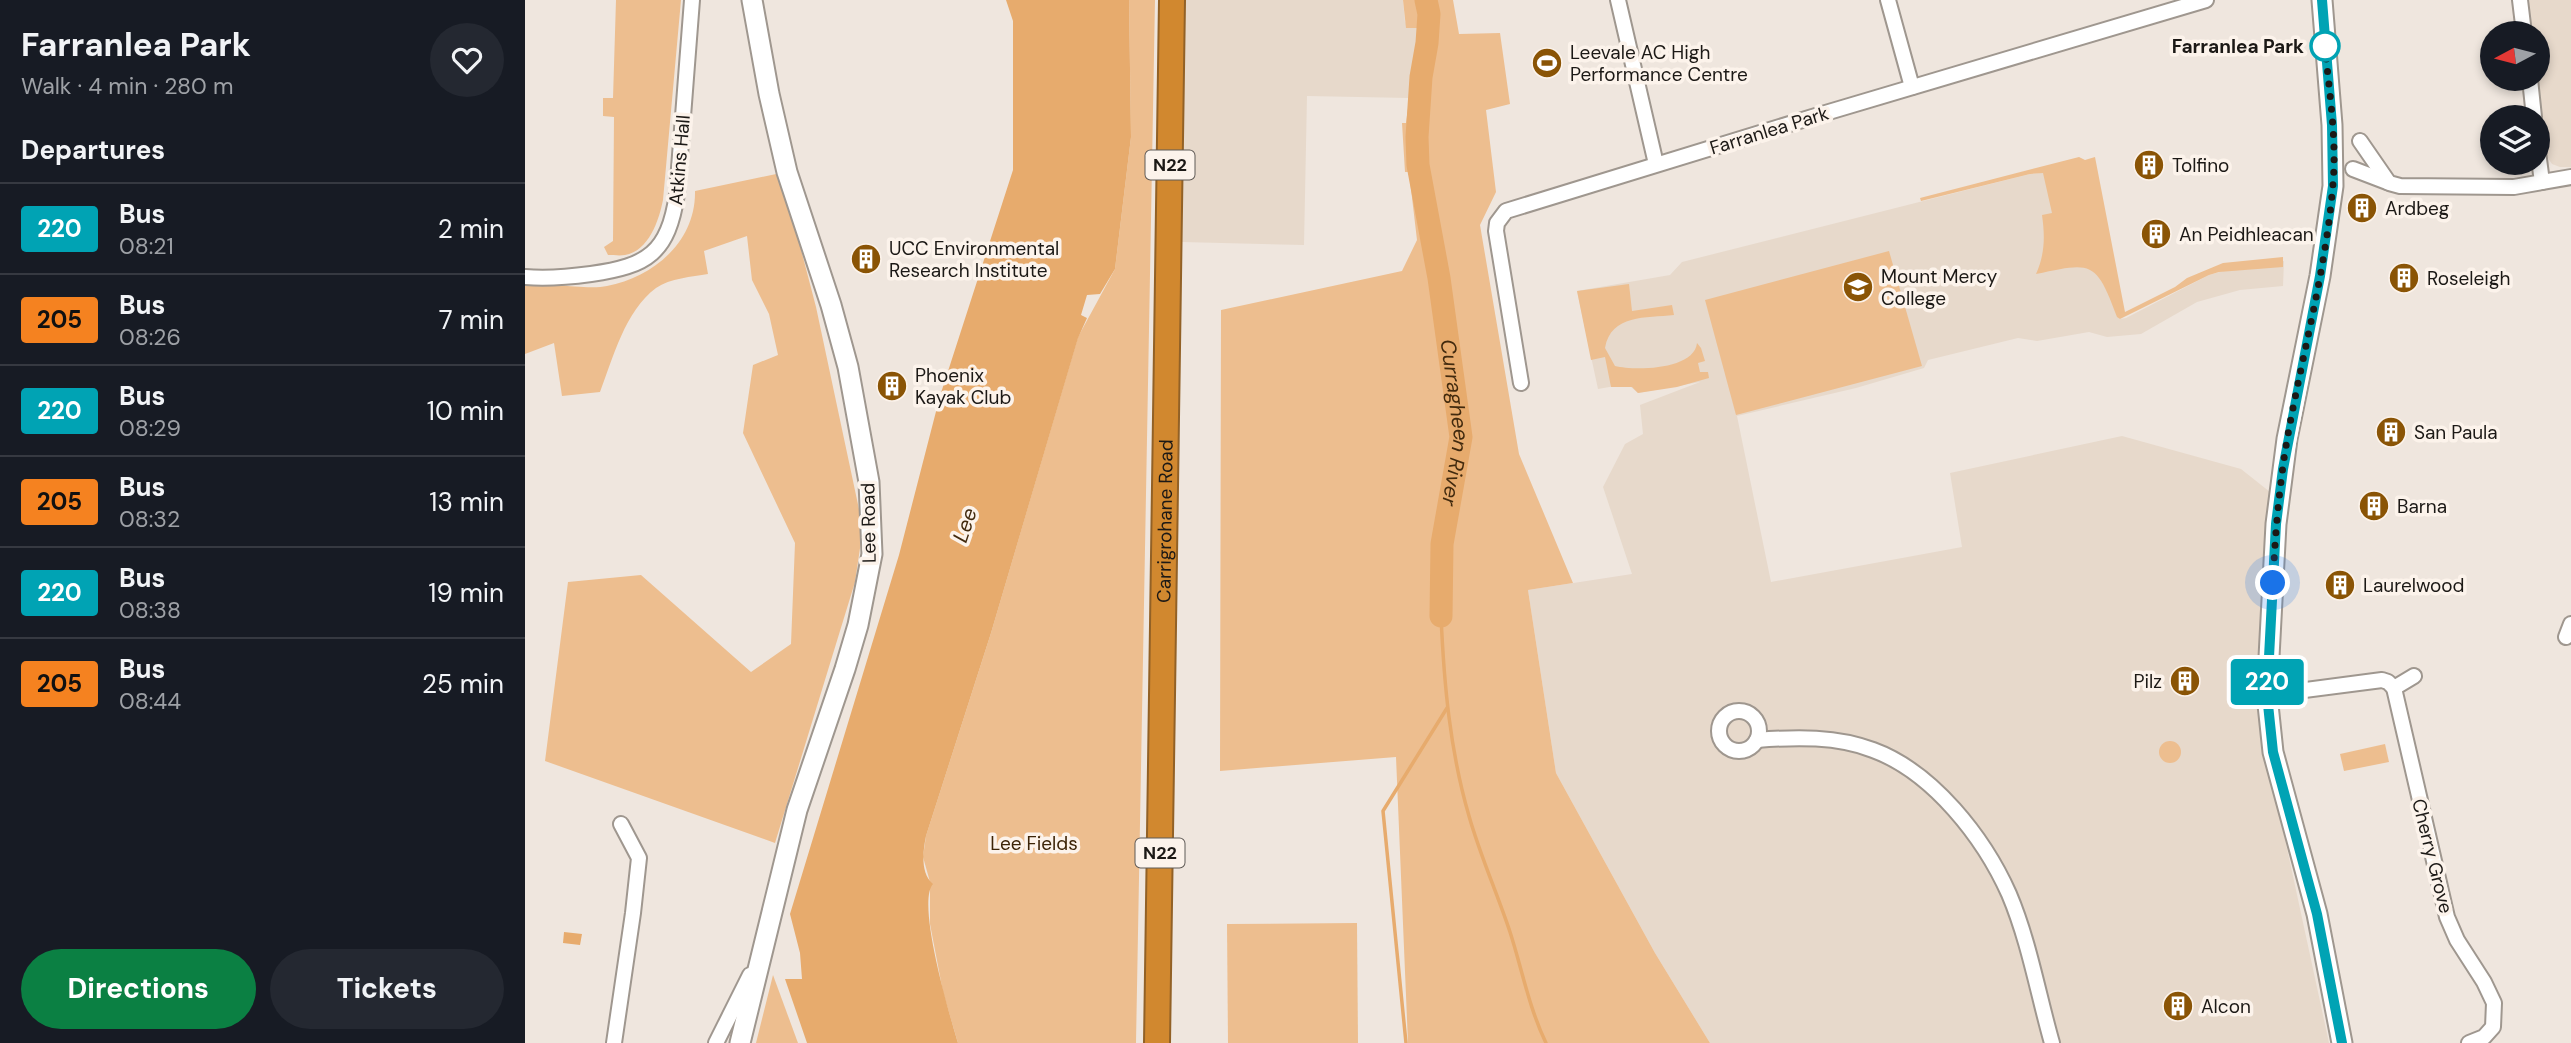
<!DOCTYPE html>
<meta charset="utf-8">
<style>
body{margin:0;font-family:"DM Sans",sans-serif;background:#242831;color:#f1f3f6;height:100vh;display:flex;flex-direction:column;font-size:26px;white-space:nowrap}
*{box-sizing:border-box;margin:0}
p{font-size:23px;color:#9ea1a6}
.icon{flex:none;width:38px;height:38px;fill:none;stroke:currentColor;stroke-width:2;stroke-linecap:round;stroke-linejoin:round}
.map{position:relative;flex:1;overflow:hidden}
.panel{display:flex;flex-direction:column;background:#171b24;width:525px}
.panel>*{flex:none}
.badge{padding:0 14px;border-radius:5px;font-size:24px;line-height:46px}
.needle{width:46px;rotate:263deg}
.buttons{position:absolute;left:1955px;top:21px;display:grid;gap:14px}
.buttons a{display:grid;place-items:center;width:70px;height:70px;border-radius:50%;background:#171b24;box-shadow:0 4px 10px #0003;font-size:35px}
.you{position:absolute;width:35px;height:35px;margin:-18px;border:5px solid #fff;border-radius:50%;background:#1a73e8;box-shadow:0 0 0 10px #1a73e833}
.map>.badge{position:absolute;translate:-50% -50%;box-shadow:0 0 0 4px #fff}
h2{padding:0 21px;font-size:26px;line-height:63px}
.round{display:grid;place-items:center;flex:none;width:74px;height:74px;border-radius:37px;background:#242831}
.summary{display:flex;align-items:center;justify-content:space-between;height:119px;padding:0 21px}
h1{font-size:33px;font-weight:700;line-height:52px}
.primary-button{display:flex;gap:14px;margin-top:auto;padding:14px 21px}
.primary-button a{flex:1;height:80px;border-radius:42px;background:#0b8043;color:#fff;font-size:28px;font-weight:700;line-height:80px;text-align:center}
.primary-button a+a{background:#242831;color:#f1f3f6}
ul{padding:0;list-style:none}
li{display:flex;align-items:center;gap:21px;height:91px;padding:0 21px;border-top:2px solid #363941}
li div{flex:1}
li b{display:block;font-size:26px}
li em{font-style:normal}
li .badge{min-width:77px;font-weight:700;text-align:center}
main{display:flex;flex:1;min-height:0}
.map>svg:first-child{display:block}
</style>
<main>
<section class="panel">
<div class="summary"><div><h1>Farranlea Park</h1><p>Walk · 4 min · 280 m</p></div><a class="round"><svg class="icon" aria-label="heart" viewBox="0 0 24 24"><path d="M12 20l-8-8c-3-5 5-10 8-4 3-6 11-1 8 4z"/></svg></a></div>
<h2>Departures</h2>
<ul>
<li><span class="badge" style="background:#00a3b4;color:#fff">220</span><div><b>Bus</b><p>08:21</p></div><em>2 min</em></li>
<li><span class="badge" style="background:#f58220;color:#111">205</span><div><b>Bus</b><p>08:26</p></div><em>7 min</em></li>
<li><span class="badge" style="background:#00a3b4;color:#fff">220</span><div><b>Bus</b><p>08:29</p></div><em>10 min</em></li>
<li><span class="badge" style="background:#f58220;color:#111">205</span><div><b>Bus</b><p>08:32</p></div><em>13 min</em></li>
<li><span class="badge" style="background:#00a3b4;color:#fff">220</span><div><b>Bus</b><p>08:38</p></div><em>19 min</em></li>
<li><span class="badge" style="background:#f58220;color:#111">205</span><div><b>Bus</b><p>08:44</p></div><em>25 min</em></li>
</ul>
<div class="primary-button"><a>Directions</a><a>Tickets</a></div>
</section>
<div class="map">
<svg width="2046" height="1043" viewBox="0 0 2046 1043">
<rect width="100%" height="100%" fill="#efe6de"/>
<g fill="#e7d9cb">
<path d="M660,0H878L880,22L894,28L884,98L782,96L779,245L657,242Z"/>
<path d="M2003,0H2046V167H2035L2027,164L2019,152L2011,79L2012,33H2007Z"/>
<path d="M1536,171L1595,319L1601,318L1684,275L1709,268L1759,261L1758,286L1715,290L1672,302L1616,334L1582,337L1564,332L1512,341L1493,338L1403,360L1399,368L1331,388L1212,416L1246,582L1437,547L1425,473L1597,436L1716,469L1745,492L1730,700L1804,1043H1185L1130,953L1031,773L1003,590L1107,574L1078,487L1100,444L1118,434L1115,405L1175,382L1113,393L1106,387L1090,386L1073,389L1052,291L1145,275L1157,262L1505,174Z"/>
</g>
<g fill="#edbe8f">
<path d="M91,0H156L138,200C134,220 124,251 100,255C95,256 88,255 83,255L79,247L88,241L89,117L78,116V98H88Z"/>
<path d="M604,0H630L611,1043H433L418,992L405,924V882L398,857L401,836L466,633L553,337L590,269L606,137Z"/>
<path d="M878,0H928L934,34L975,33L985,104L961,110L971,192L955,225L994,454L1048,583L1003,590L1031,773L1130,953L1185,1043H883L871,757L695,771L696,310L877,271L892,240L884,172H880L877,123H881L894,28H881Z"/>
<path d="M1554,157L1560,160L1570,157L1600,312L1650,287L1662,278L1698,263L1758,257V267L1694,272L1684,275L1595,319L1592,317C1571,260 1567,262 1511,274C1520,254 1520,236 1517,215L1527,213L1518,173L1505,174L1396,201L1395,198Z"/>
<path d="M256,173L291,307L338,528L330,582L250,843L20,761L43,582L116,575L226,672L266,644L270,543L218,433L228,365L253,355L244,314L227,280L222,236L179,251L183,274C167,277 145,278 131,288C100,311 88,358 75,392L37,396L29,343L0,354V282C20,283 64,290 82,286C128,277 171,242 170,191Z"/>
<path d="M1364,251L1397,366L1211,415L1180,300Z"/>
<path d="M1104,284L1107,311L1147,305L1149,315C1121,318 1086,314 1080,348L1090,366C1110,371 1169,370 1172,343L1176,348L1180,361L1173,363L1175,372H1183L1184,378L1152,387L1113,393L1107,387H1086L1080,357L1066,360L1052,291Z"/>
<circle cx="1645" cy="752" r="11"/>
<path d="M1860,744L1864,762L1819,771L1815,754Z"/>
<path d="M832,923L833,1043H703L702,924Z"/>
<path d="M248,975L273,1043H231Z"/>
</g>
<g fill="#e7ab6d">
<path d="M481,0H604L606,137L590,269L575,294L562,295L556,315L562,318L553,338L466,633L401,836C398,851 395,873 408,884C391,903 425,1016 433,1043H282L260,979H277L275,953L265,914L374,555L415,396L488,170V21Z"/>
<path d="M39,932L57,934L55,945L38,943Z"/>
</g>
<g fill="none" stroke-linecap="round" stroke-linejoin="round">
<g stroke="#e7ab6d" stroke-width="3.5">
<path d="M916,616C919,684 925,751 944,816C955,855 972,893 985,932C997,969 1004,1008 1021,1043"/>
<path d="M881,1043L858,811L922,708"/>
</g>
<path stroke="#e7ab6d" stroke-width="23" id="s1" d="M901,0L904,14L902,43L896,77L892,137L893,165L914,278L936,437L917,544L916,616"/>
<g stroke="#9f978f" stroke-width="18">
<g id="street">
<path d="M1093,0L1131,164"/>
<path d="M1363,0L1387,87"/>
<path d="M1995,0L1999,33"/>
<path d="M2005,79L2009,117"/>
<path d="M1835,141L1864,183L1875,186L1989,187L2046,177"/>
<path d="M2012,144L2017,182"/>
<path d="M1828,169L1862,182"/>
<path d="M0,277C22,279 44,277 66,274C123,266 143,253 152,194L167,0"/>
<path d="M996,383L971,231L972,223L981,211L1297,114L1681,0"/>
<path d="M2041,637L2046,624"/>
<path d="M1889,676L1869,688L1922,917L1932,940L1959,982L1969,1003L1968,1027L1959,1037L1944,1043"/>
<path d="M1742,695L1857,680L1863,682L1869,688"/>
<circle cx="1214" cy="731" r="20"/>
<path d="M1232,740C1271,737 1312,736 1348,750C1408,772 1459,838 1484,894C1504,941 1513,994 1527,1043"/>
<path d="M89,1043L108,913L114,858L96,824"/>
<path d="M191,1043L225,975"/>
</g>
</g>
<g stroke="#9f978f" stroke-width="23">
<g id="secondary">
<path d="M1797,0L1807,125L1808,186L1795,276L1762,439L1751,524L1742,695L1748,752L1792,914L1817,1043"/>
<path d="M215,1043L272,810L320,669L333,625L347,554L344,482L323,367L306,305L262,172L244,94L227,0"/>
</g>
</g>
<g stroke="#926126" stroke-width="28">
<g id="highway">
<path id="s2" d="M632,1043L647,0"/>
</g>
</g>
<use href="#street" stroke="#fff" stroke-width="14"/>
<use href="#secondary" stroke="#fff" stroke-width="19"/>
<use href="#highway" stroke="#d1882f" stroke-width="24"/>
</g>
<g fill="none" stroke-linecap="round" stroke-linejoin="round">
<g stroke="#fff" stroke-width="16">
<path id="line" d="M1797,0L1807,125L1808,186L1795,276L1758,469L1751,524L1742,695L1748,752L1792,914L1817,1043"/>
</g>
<use href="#line" stroke="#00a3b4" stroke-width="10"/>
<path stroke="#1c1916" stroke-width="7" stroke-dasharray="0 12.6" d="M1748,583C1750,535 1754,488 1762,440C1777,355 1801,270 1808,184C1812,139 1804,91 1800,46"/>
</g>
<defs>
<g id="stadium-disc" transform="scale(1.575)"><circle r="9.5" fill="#8a5405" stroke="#fcf3eb"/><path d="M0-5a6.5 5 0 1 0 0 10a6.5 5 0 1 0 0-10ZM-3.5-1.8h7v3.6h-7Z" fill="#fff"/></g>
<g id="building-disc" transform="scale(1.575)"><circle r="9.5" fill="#8a5405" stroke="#fcf3eb"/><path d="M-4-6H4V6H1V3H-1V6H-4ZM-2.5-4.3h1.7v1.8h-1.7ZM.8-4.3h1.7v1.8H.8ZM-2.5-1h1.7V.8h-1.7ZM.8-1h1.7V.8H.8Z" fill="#fff"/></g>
<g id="school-disc" transform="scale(1.575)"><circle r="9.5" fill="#8a5405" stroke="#fcf3eb"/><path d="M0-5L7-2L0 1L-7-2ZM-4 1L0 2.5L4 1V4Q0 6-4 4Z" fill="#fff"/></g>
</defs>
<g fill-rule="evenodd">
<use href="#stadium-disc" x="1022" y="63"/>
<use href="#building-disc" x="1624" y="165"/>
<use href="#building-disc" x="1837" y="208"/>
<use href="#building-disc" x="1631" y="234"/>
<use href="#building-disc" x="341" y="259"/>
<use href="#building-disc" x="1879" y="278"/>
<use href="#school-disc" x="1333" y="287"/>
<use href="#building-disc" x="367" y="386"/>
<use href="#building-disc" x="1866" y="432"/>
<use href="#building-disc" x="1849" y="506"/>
<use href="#building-disc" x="1815" y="585"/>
<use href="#building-disc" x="1660" y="681"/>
<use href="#building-disc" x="1653" y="1006"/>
</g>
<circle fill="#fff" stroke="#00a3b4" stroke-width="3.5" cx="1800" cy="46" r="14"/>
<g text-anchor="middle" stroke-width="7" stroke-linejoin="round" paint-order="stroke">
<g fill="#fcf3eb" stroke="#5f5a56" stroke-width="2">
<rect x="620.5" y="150.5" width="49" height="29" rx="5"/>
<rect x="610.5" y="838.5" width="49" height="29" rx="5"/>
</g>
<g font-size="18" font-weight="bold" fill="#1c1916">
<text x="645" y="171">N22</text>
<text x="635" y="859">N22</text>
</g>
<g font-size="19" font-weight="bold" fill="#1c1916" stroke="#fcf3eb" text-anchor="end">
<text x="1779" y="53">Farranlea Park</text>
</g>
<g font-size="19" fill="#1c1916" stroke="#fcf3eb" text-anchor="start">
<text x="1045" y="59">Leevale AC High<tspan x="1045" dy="22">Performance Centre</tspan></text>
<text x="1647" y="172">Tolfino</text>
<text x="1860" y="215">Ardbeg</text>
<text x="1654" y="241">An Peidhleacan</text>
<text x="364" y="255">UCC Environmental<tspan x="364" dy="22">Research Institute</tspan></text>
<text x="1356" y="283">Mount Mercy<tspan x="1356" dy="22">College</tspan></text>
<text x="1902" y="285">Roseleigh</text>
<text x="390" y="382">Phoenix<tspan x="390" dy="22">Kayak Club</tspan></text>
<text x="1889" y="439">San Paula</text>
<text x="1872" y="513">Barna</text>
<text x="1838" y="592">Laurelwood</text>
<text x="1637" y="688" text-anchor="end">Pilz</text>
<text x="1676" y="1013">Alcon</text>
</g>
<g font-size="19" fill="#1c1916" stroke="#fcf3eb">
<text transform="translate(1244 130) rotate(-17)" y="7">Farranlea Park</text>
<text transform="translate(154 160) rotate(-85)" y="7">Atkins Hall</text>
<text dy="7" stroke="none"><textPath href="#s2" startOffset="522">Carrigrohane Road</textPath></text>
<text transform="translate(343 523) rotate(-91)" y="7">Lee Road</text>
<text transform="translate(1908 856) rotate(76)" y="7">Cherry Grove</text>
</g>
<g font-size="19" fill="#3c2407" stroke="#fcf3eb">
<text x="509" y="850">Lee Fields</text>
</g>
<g font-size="21" font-style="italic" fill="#422a0e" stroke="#fcf3eb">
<text dy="7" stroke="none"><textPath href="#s1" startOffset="427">Curragheen River</textPath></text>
<text transform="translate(440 525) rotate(-71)" y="7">Lee</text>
</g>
</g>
</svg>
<div class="buttons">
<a><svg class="needle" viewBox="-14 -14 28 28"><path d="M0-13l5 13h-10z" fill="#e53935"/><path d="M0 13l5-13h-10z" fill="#9ea1a6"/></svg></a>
<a><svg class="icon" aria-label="layers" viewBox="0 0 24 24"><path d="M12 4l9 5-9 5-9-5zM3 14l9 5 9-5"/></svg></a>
</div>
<div class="you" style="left:1748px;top:583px"></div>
<b class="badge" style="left:1742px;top:682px;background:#00a3b4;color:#fff">220</b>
</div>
</main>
